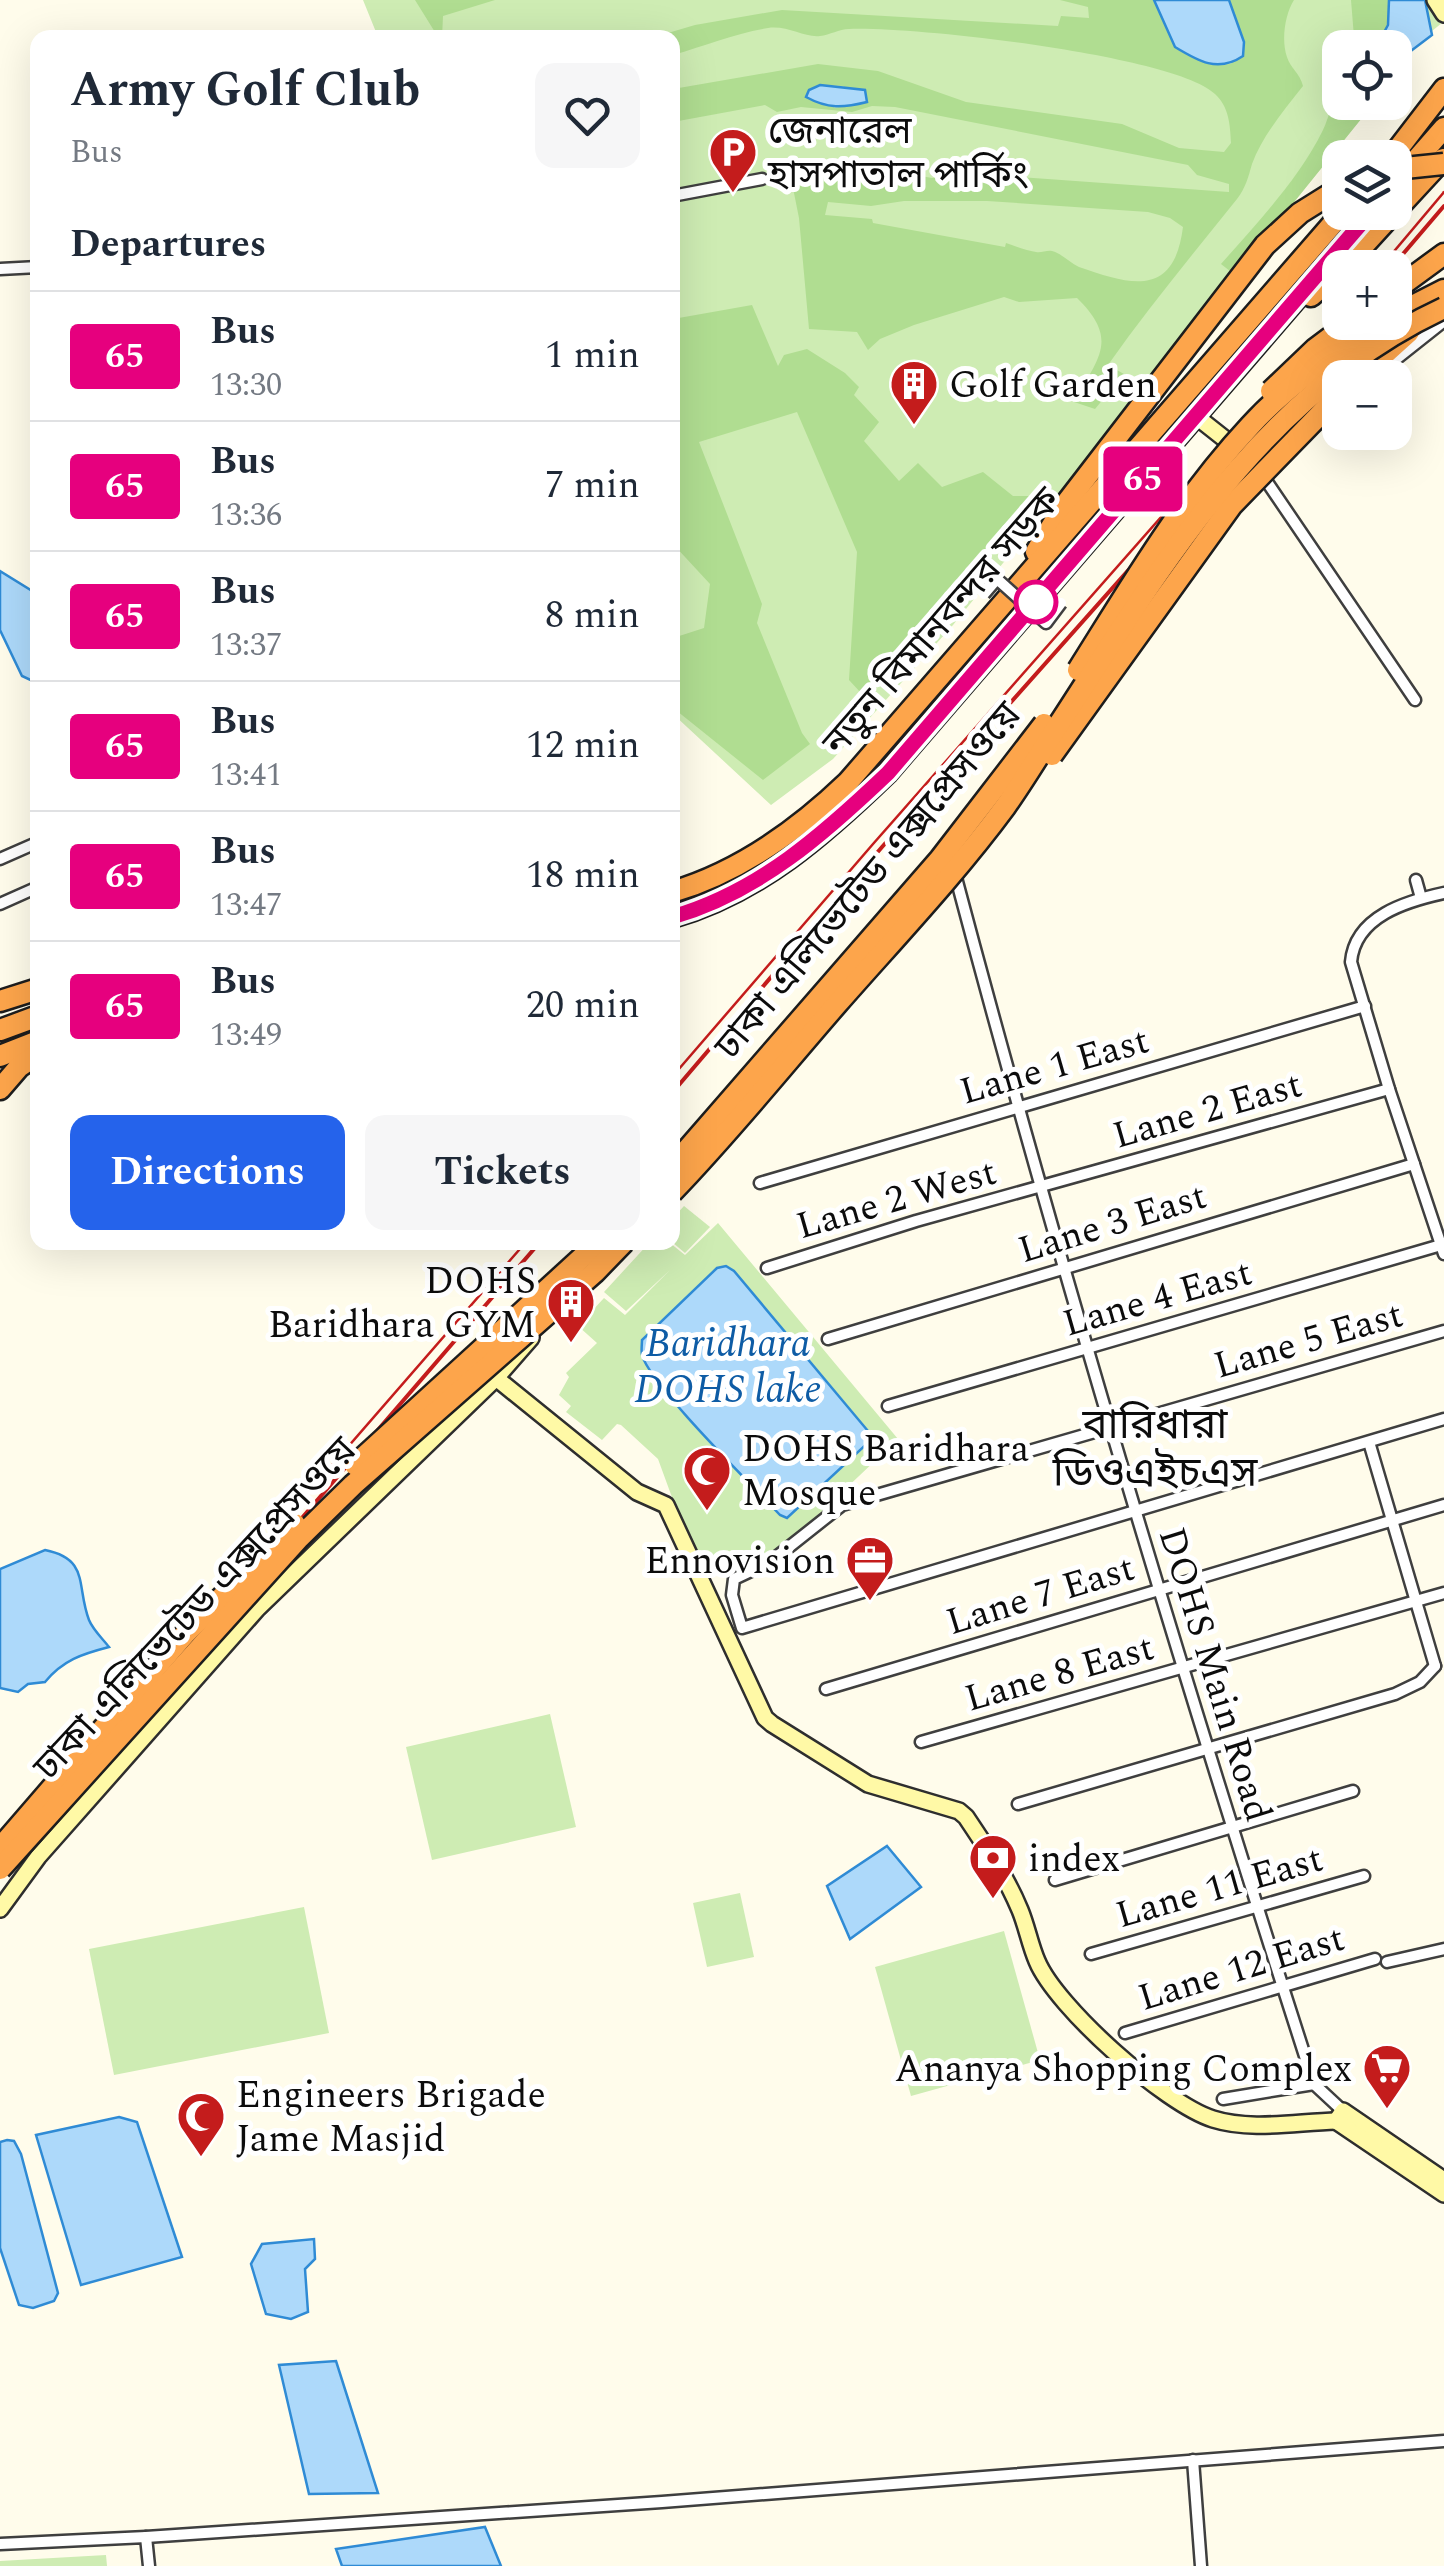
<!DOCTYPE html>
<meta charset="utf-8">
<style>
body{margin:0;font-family:Spectral,"Noto Sans Bengali",serif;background:#f6f6f7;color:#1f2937;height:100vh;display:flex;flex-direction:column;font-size:38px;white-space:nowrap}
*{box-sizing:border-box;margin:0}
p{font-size:32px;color:#747a83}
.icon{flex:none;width:55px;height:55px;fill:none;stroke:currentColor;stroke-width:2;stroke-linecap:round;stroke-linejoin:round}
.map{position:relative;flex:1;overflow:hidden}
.side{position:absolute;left:30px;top:30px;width:650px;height:1220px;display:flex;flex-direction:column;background:#fff;border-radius:20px;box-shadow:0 10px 40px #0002}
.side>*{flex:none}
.badge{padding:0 20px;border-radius:8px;font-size:35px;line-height:65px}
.buttons{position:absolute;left:1322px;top:30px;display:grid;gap:20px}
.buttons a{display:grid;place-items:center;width:90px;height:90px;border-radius:20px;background:#fff;box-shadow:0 10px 40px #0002;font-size:50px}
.map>.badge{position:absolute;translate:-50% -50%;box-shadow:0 0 0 5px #fff}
h2{padding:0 40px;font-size:38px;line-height:90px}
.round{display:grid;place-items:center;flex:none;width:105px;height:105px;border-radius:20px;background:#f6f6f7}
.overview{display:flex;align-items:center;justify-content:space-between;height:170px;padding:0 40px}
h1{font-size:48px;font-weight:700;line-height:75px}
.button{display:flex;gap:20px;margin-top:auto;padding:20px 40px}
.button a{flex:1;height:115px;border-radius:20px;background:#2563eb;color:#fff;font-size:40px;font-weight:700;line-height:115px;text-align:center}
.button a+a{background:#f6f6f7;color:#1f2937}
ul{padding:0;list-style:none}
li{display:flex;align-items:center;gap:30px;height:130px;padding:0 40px;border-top:2px solid #e0e1e3}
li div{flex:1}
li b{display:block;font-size:38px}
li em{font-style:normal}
li .badge{min-width:110px;font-weight:700;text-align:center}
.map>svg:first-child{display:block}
</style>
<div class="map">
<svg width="1444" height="2566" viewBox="0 0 1444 2566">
<rect width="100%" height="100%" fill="#fffceb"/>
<g fill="#ceecb3">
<path d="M363,0H1434L1442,23L1413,46L1395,73V48H1340V102L1374,103L953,625L833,759L771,805L673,714L672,38L378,37Z"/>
<path d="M684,1206L710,1227L685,1253L672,1242L673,1218Z"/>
<path d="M718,1223L898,1439L780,1551L696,1563L658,1459L621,1425L617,1424L602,1440L566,1412L571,1406L559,1395L569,1377L566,1373L597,1343L578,1326L604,1298L625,1315L670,1270L626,1311L604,1292L649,1243H670L685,1255Z"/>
<path d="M550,1714L576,1827L432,1860L406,1747Z"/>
<path d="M740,1893L754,1957L707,1967L693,1903Z"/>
<path d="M304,1907L329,2033L114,2075L89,1949Z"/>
<path d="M1004,1931L1040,2060L911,2096L875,1967Z"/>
<path d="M106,2555L107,2566H0V2561Z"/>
</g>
<g fill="#b0dd91" fill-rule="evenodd">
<path d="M415,0H495L443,16L442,38L438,37Z"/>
<path d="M1060,0H1154L1175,47L1213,65L1231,64L1244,42L1229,0H1294C1285,14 1281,40 1287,57C1290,68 1300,73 1303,86C1285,109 1262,136 1252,164C1248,178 1246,187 1237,199C1193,254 1148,308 1108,365L1124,374L1095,409L1074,402C1098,358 1120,340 1077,298L1019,302L1004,297L914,325L880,339L868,350L857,332L809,329L799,218L790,173L807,166L820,174L899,172L932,178L962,173L1229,192V184L1197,175L1188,165L895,107L872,106L852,112L801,107L777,112L765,105L673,122V89L818,64L878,71L966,102L1122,124L1179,148L1224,152L1231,143C1230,124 1229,107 1215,94C1174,55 912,26 849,29C839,29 830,35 820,36C805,38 787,25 768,28C736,33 704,46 673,55L672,38H651L695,25L782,10L1058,26L1061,16L1089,18L1088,7ZM820,85L843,86L866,102L835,108L809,90ZM904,201H987L1148,212L1170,218L1183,227C1174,297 1133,286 1079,267C1070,263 1061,253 1052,251C1047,250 1041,253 1036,252C1026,251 1015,246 1006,243L1005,247L873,223L872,219L825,215L828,202L871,206Z"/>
<path d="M1351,0H1388V25L1376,47H1351L1354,37Z"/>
<path d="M1340,85V102L1374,103L1235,275L1221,264C1257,223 1299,179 1323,130C1330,115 1332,100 1340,85Z"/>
<path d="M752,305L778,366L784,355L807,349L845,373L859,387L854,395L879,422L864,441L899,481L918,463L942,487L983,472L1013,496H1031L861,693L849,680L857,552L797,412L699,442L762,604L757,623L802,733L810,744L763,780L672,707L673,638L704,628L710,584L673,544V319Z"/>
</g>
<g fill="#add9fa" stroke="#2f8bd5" stroke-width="2.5">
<path d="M1154,0H1229L1244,42L1243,56C1218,73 1198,61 1175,47Z"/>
<path d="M1389,0H1425L1432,35L1395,63V48L1376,47L1388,25Z"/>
<path d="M820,85L865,90L867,102C843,108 828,109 806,97L809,90Z"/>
<path d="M0,571L37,594V683L22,676L0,630Z"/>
<path d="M726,1266L734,1271L868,1431L871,1440L787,1518L780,1515C754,1487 650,1385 642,1355C641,1352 642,1343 642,1340L717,1268Z"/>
<path d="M45,1550C90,1559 76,1586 89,1620C93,1630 103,1639 109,1647C82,1654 63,1660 45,1682L28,1684L18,1692L0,1688V1569Z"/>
<path d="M887,1846L921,1887L850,1939L827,1886Z"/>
<path d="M119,2117L137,2122L182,2257L81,2285L36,2135Z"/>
<path d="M7,2140L14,2141L21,2154L58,2293L54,2301L33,2308L19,2305L0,2248V2142Z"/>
<path d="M314,2239L315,2259L305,2269L308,2312L291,2319L266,2314L251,2264L262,2244Z"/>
<path d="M336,2361L378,2493L309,2494L279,2365Z"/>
<path d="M485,2527L501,2566H342L336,2549Z"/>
</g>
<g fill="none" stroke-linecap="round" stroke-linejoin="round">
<g stroke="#3f3f3f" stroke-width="15">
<g id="street">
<path d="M672,196L762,179"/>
<path d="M0,269L38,267"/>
<path d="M1381,371L1444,321"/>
<path d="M1268,474L1265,479L1415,700"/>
<path d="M0,859L34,844"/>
<path d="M955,874C1063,1281 1185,1684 1314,2084"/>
<path d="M1416,880L1421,898"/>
<path d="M1444,893C1407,901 1355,916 1351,962L1389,1089L1444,1254"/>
<path d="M0,904L38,887"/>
<path d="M760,1183L1365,1006"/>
<path d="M767,1268L916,1221L1389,1089"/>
<path d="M1444,1331L842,1505L770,1562L734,1579L732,1595L742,1628L1444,1419"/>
<path d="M828,1339L1414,1164"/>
<path d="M888,1406L1441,1245"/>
<path d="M1369,1442L1435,1666"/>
<path d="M826,1689L1444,1505"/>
<path d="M921,1742L1444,1593"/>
<path d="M1018,1804L1395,1694L1420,1682L1435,1666"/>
<path d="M1055,1880L1353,1791"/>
<path d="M1091,1954L1364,1876"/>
<path d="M1387,1962L1444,1949"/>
<path d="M1125,2033L1375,1959"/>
<path d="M1314,2084L1343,2111"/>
<path d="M1223,2099L1314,2084"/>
<path d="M1193,2460L1201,2566"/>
<path d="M146,2537L662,2502L1444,2441"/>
<path d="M0,2544L146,2537L149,2566"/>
</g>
</g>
<g stroke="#2e2e2e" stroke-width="20">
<g id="secondary">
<path d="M1435,0L1444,14"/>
<path d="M1197,417L1240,451"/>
<path d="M496,1378L637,1492L666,1505L765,1718L772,1724L868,1784L959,1811L966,1817C986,1847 1006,1876 1020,1910C1027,1927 1030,1945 1037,1961C1056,2007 1165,2104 1213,2119C1251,2131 1296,2122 1336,2121"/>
<path d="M0,1909L38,1857L258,1608L496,1378L531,1338"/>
<path d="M1336,2121L1343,2111L1444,2180"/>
<path d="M1336,2121L1444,2194"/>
</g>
</g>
<g stroke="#1d1d1d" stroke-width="25">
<g id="highway">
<path d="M1391,158L1444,89"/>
<path d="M1395,184L1444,128"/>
<path d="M1395,211L1443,159"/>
<path d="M1343,268L1394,212"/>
<path d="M1395,290L1444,254"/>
<path d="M1311,296L1340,271"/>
<path d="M1395,315L1444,290"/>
<path d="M1358,378L1409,332"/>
<path d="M1036,552L1064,506L1265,245L1300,213L1340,188"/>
<path d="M672,892C740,872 798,830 848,782L1343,212"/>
<path d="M672,917C759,892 824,834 887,773L1371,212"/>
<path d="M0,1001L38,989"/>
<path d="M0,1030L38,1016"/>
<path d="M0,1056L38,1041"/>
<path d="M0,1089L19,1067L38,1054"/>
</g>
</g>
<use href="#street" stroke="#fff" stroke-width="10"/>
<use href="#secondary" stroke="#fff9a6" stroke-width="15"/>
<use href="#highway" stroke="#fda54b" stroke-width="20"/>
<g stroke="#c41c1c" stroke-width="2.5">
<path d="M1380,268L1444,192"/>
<path d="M672,1077L873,844L1340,314"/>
<path d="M0,1854L147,1678L526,1242"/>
</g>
<g stroke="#c41c1c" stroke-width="4">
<path d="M1391,268L1444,206"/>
<path d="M672,1093L882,847L1237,448L1344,322"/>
<path d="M0,1868L540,1242"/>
</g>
<g stroke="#3f3f3f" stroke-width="15" stroke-linecap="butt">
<path id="street-bridge" d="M984,594L997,579L1046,623L1061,603"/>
</g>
<g stroke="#1d1d1d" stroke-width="25" stroke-linecap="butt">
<g id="highway-bridge">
<path d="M1395,169L1444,164"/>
<path d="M1271,391L1315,349L1351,322"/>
<path d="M1078,670C1131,586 1182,499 1250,426C1287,385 1336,351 1383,322"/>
<path d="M1052,755L1232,505L1340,394"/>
<path d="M672,1167L940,859L1044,724"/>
<path d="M672,1192C730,1132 783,1066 837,1004C894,939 954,876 1005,807C1025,779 1043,748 1063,718C1166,559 1265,391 1444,308"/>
<path d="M355,1465L599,1242"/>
<path d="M0,1848L185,1634L295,1524"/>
<path d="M0,1869L299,1538L353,1485L595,1272L624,1242"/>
</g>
</g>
<use href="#street-bridge" stroke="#fff" stroke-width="10"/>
<use href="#highway-bridge" stroke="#fda54b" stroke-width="20"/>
</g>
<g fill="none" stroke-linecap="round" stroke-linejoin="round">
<g stroke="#fff" stroke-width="22">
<path id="line" d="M672,917C759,892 824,834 888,773L1371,212"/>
</g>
<use href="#line" stroke="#e6007e" stroke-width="15"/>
</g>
<defs>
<g id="parking-pin" transform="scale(2.5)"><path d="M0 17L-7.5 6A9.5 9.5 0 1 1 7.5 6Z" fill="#c41c1c" stroke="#fff"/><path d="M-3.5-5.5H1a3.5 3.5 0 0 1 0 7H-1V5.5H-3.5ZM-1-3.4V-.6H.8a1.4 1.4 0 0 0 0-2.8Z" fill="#fff"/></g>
<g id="building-pin" transform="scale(2.5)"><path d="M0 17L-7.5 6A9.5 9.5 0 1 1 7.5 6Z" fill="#c41c1c" stroke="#fff"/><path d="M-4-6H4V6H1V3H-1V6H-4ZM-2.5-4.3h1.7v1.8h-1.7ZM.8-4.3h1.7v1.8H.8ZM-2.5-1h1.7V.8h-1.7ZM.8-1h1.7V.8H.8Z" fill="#fff"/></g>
<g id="mosque-pin" transform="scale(2.5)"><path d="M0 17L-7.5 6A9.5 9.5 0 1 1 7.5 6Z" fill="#c41c1c" stroke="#fff"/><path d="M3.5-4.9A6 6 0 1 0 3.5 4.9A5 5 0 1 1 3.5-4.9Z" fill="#fff"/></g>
<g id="office-pin" transform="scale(2.5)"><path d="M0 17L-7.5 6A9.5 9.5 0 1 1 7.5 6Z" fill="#c41c1c" stroke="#fff"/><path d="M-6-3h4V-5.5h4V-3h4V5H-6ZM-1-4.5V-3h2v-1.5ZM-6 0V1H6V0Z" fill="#fff"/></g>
<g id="bank-pin" transform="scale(2.5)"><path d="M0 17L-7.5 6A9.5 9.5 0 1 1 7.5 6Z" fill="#c41c1c" stroke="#fff"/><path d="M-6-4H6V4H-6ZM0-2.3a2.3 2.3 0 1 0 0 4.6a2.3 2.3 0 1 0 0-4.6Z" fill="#fff"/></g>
<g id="supermarket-pin" transform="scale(2.5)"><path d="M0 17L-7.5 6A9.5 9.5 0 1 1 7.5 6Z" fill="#c41c1c" stroke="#fff"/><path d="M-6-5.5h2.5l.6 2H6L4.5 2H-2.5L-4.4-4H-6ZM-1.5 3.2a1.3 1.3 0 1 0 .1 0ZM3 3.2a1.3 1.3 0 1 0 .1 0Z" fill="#fff"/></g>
</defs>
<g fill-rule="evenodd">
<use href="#parking-pin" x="733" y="152"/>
<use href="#building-pin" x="914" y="384"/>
<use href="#building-pin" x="571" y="1302"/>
<use href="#mosque-pin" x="707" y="1470"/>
<use href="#office-pin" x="870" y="1560"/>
<use href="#bank-pin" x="993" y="1858"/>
<use href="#supermarket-pin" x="1387" y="2068"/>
<use href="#mosque-pin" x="201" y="2116"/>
</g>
<circle fill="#fff" stroke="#e6007e" stroke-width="5" cx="1036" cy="602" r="20"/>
<g text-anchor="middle" stroke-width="10" stroke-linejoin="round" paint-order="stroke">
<g font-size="38" fill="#0c0c0c" stroke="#fff" text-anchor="start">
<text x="768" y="143">জেনারেল<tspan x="768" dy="44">হাসপাতাল পার্কিং</tspan></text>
<text x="949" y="397">Golf Garden</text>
<text x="536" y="1293" text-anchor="end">DOHS<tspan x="536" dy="44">Baridhara GYM</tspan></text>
<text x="742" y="1461">DOHS Baridhara<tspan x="742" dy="44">Mosque</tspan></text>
<text x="835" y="1573" text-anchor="end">Ennovision</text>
<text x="1028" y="1871">index</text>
<text x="1352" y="2081" text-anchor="end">Ananya Shopping Complex</text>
<text x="236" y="2107">Engineers Brigade<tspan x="236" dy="44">Jame Masjid</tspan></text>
</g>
<g font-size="38" fill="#0c0c0c" stroke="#fff">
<text transform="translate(941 621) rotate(-49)" y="13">নতুন বিমানবন্দর সড়ক</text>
<text transform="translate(867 880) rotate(-50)" y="13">ঢাকা এলিভেটেড এক্সপ্রেসওয়ে</text>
<text transform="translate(1054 1065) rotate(-16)" y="13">Lane 1 East</text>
<text transform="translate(1207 1109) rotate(-16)" y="13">Lane 2 East</text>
<text transform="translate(896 1198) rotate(-16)" y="13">Lane 2 West</text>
<text transform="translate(1112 1222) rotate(-17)" y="13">Lane 3 East</text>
<text transform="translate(1157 1297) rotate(-16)" y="13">Lane 4 East</text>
<text transform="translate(1308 1339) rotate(-16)" y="13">Lane 5 East</text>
<text transform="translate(1040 1594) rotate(-17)" y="13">Lane 7 East</text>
<text transform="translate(194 1608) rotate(-47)" y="13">ঢাকা এলিভেটেড এক্সপ্রেসওয়ে</text>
<text transform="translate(1059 1672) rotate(-16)" y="13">Lane 8 East</text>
<text transform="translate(1216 1674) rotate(73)" y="13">DOHS Main Road</text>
<text transform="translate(1219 1886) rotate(-16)" y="13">Lane 11 East</text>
<text transform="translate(1241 1967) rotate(-17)" y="13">Lane 12 East</text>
</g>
<g font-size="40" font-style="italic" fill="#0e5ca5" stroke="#fff">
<text x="728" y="1356">Baridhara<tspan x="728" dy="46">DOHS lake</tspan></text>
</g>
<g font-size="42" fill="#0c0c0c" stroke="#fff">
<text x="1155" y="1438">বারিধারা<tspan x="1155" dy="48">ডিওএইচএস</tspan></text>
</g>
</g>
</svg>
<div class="buttons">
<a><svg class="icon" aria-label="locate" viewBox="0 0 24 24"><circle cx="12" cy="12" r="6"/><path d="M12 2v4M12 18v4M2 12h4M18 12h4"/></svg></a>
<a><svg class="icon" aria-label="layers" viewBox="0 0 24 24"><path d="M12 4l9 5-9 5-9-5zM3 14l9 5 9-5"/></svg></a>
<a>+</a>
<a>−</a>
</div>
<b class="badge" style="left:1143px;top:479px;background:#e6007e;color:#fff">65</b>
<section class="side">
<div class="overview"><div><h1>Army Golf Club</h1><p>Bus</p></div><a class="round"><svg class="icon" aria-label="heart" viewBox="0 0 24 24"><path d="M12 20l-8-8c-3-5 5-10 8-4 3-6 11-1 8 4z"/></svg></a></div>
<h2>Departures</h2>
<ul>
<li><span class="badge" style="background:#e6007e;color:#fff">65</span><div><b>Bus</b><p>13:30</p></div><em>1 min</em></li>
<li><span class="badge" style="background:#e6007e;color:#fff">65</span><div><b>Bus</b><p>13:36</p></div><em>7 min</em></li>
<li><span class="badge" style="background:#e6007e;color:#fff">65</span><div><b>Bus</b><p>13:37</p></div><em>8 min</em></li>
<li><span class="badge" style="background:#e6007e;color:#fff">65</span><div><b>Bus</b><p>13:41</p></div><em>12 min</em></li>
<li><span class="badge" style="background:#e6007e;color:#fff">65</span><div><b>Bus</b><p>13:47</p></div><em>18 min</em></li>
<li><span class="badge" style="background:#e6007e;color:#fff">65</span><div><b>Bus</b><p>13:49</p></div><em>20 min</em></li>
</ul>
<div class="button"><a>Directions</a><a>Tickets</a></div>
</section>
</div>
